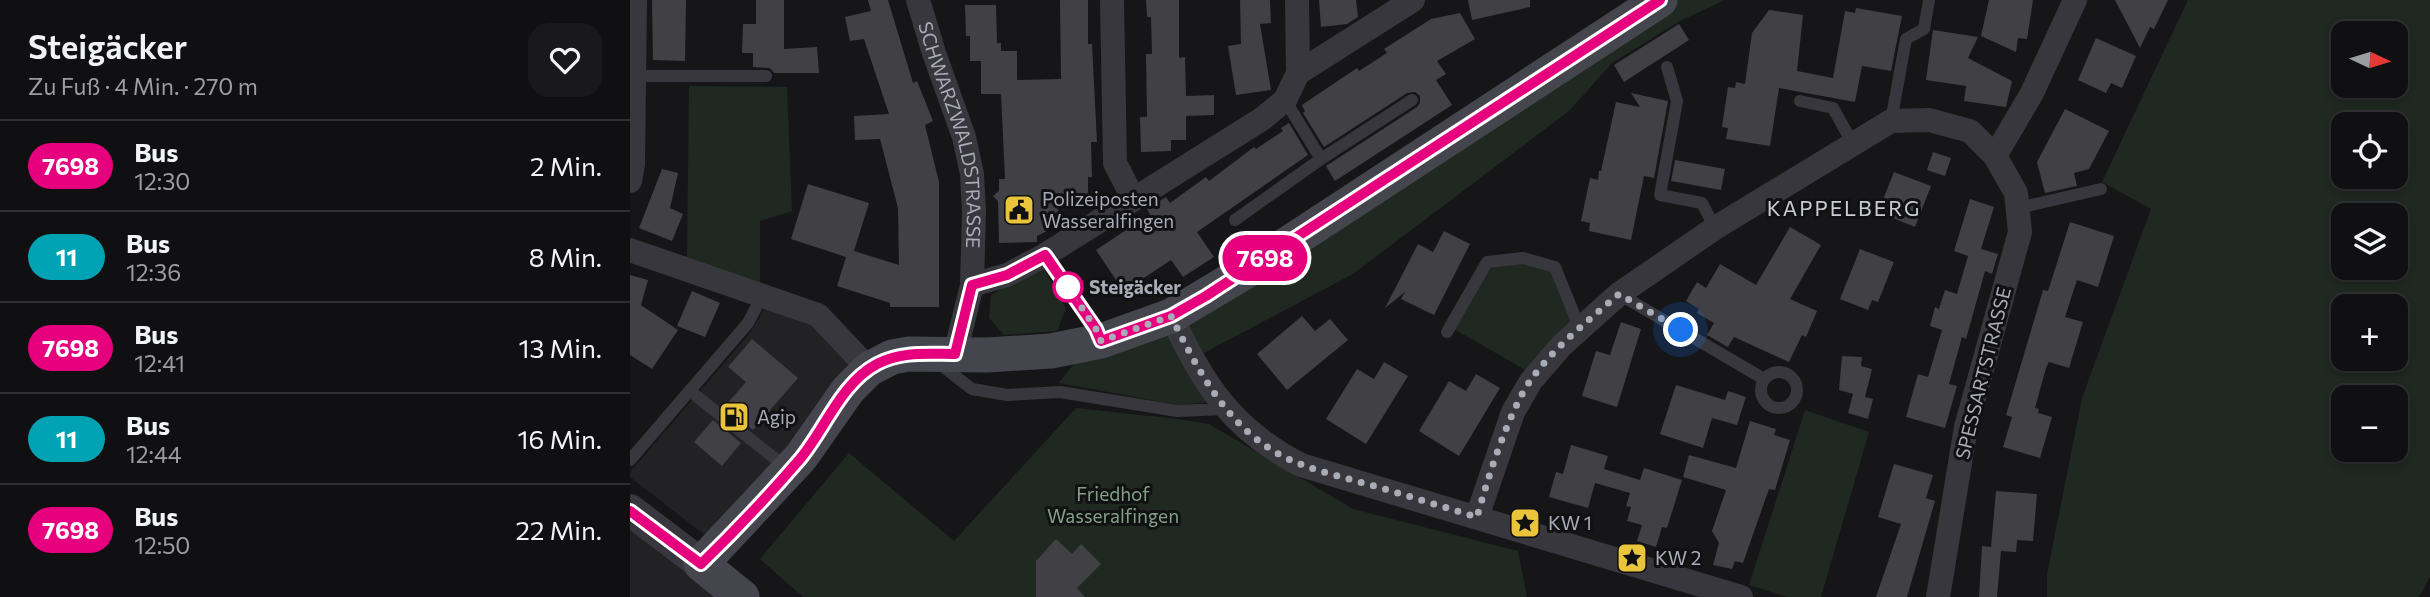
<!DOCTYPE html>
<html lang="de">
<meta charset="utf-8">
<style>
body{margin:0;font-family:Commissioner,sans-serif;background:#19191b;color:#f1f3f6;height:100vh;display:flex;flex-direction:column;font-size:26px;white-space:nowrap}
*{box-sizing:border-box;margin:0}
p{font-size:23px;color:#9c9d9f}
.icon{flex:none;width:38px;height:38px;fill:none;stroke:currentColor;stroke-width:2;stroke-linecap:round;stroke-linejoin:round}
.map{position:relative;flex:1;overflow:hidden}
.details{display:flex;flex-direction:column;background:#101012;width:630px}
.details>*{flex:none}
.badge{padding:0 14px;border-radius:23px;font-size:24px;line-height:46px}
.needle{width:46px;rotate:94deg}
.buttons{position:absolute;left:1701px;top:21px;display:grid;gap:14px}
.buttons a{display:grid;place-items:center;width:77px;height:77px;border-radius:14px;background:#101012;box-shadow:0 4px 10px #0003,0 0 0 2px #303032;font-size:35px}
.you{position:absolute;width:35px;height:35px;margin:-18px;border:5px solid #fff;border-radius:50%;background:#1a73e8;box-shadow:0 0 0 10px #1a73e833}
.map>.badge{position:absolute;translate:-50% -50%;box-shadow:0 0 0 4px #fff}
.round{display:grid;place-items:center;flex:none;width:74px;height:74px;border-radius:21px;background:#19191b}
.overview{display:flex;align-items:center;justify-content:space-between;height:119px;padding:0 28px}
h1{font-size:33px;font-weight:600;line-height:52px}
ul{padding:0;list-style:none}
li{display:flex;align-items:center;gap:21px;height:91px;padding:0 28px;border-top:2px solid #303032}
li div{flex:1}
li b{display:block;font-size:26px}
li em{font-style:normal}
li .badge{min-width:77px;font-weight:700;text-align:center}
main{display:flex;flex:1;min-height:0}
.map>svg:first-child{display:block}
</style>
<main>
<section class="details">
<div class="overview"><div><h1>Steigäcker</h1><p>Zu Fuß · 4 Min. · 270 m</p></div><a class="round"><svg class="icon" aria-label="heart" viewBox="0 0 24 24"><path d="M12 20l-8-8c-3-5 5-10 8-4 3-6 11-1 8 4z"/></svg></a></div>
<ul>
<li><span class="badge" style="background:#e6007e;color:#fff">7698</span><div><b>Bus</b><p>12:30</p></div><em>2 Min.</em></li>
<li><span class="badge" style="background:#00a3b4;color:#fff">11</span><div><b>Bus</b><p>12:36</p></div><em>8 Min.</em></li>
<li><span class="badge" style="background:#e6007e;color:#fff">7698</span><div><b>Bus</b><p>12:41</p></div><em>13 Min.</em></li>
<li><span class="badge" style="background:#00a3b4;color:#fff">11</span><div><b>Bus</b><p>12:44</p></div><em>16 Min.</em></li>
<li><span class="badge" style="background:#e6007e;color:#fff">7698</span><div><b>Bus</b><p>12:50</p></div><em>22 Min.</em></li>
</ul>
</section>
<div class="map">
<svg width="1800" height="597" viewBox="0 0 1800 597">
<rect width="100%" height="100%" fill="#161618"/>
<g fill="#222225">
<path d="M137,305L183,323L229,367L80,539L0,477V472L120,333Z"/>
<path d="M0,518L101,597H0Z"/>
</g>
<g fill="#202822" fill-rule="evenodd">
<path d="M1047,0H1095L1050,21L982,63L939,111L723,274L570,355L550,317Z"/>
<path d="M1558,0H1800V577L1789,597H1417V574L1452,398L1521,209L1472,182ZM1713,33H1766V86H1713ZM1713,124H1766V177H1713ZM1766,215V268H1713V215ZM1766,306V359H1713V306ZM1713,397H1766V450H1713Z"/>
<path d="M59,86L157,87L162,211L130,221V284L57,258Z"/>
<path d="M892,263L920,270L944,326L901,373L824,329L861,266Z"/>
<path d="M412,265L436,309L427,331L374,335L359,318L361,295Z"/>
<path d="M537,325L580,402L548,405L429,383L450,356Z"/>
<path d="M446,408L548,419L579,424L723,509L888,551L897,597H173L130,559L219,453L324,541Z"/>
<path d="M1175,410L1239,432L1191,597H1158L1119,585Z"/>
</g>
<g fill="#404045">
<path d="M22,0H56L55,61L23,60Z"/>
<path d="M126,0H154V49L187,47L189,73H144L140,68L123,67V53H112L113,24H126Z"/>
<path d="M238,0H258L283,83L287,81L303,121L295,125L309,182V307H260V303L207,286L216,257L161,239L178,184L239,203L224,251L269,265L268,208L250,139L225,140L224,116L259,114L234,39L220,41L215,17L241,11Z"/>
<path d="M430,0H458V44H462L467,142H461L462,177H458V206H428L429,225L407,236V242L369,243L368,201L363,196L369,191V179H375L371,94H351V61H340V36H336L335,5H366L367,43H371V51H387V80L431,79Z"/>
<path d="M516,0H549V58L555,57L556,96L584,95V115L556,116V140H541V151L511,152L510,117H517L516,54H522L521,17H517Z"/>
<path d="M610,0H640L641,23L630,24L641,90L606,95L598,46L611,44Z"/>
<path d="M689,0H726L728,17L717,24L691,27Z"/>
<path d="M838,0H900V7L842,20Z"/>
<path d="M1359,0H1403L1397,39L1388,38L1386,52L1351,36Z"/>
<path d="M1485,0H1538L1524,29L1520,27L1510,48Z"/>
<path d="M1226,8L1272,16L1261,71L1232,66L1225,102L1149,88L1140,146L1096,139L1098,128L1092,127L1098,87L1105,88L1106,82L1115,84L1122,33L1139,10L1173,15L1167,71L1203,78L1215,11L1225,13Z"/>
<path d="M830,13L845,39L807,61L816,74L806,80L822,105L705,181L696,166L787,107L790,103V96L785,92L777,93L694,147L673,113L675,111L672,105L727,68L729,71L757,53L754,49L801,19Z"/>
<path d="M1049,24L1059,40L994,82L984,65Z"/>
<path d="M1303,30L1348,37L1338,58L1382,81L1376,107L1334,101L1336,86L1296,80Z"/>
<path d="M1466,38L1506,56L1492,88L1481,83L1476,93L1448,80Z"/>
<path d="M1001,93L1038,101L1024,178L1014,176L1001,240L959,231L960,223L951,221L960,178L968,180L969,171H971L986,102L1010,107Z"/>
<path d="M1435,109L1479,131L1459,169L1444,173L1447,186L1415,193L1407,162Z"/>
<path d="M659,123L678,155L567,232L584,257L553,277L541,260L505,284L492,285L486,280L466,250L520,214L517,209L536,197L540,203L576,177L579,181L624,147L626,149L653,131L651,128Z"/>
<path d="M1303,152L1321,158L1315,176L1297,170Z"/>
<path d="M1045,160L1095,169L1091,190L1041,181Z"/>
<path d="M32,169L48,173L40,208L53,214L42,241L9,228Z"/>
<path d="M1264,172L1301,186L1285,227L1248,212Z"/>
<path d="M1340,199L1364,207L1351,249L1368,254L1362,274L1355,271L1336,339L1332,337L1319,384L1327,386L1315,428L1276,417L1288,374L1298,377L1312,330L1300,326L1305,307L1309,309L1315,290L1327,294L1338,256L1324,251Z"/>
<path d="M1440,222L1484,236L1468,287L1447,280L1435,317L1453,322L1439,368L1419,362L1416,368L1405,408L1409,409L1408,413L1422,417L1410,458L1373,447L1382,417L1376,415L1413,290L1418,291Z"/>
<path d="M1160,227L1191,245L1160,299L1187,311L1176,337L1172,335L1159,362L1104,337L1098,347L1077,335L1084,323L1067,313L1069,309L1056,301L1067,282L1076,288L1090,264L1126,285Z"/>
<path d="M814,231L840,244L804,315L771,299L775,292L755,308L788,244L803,252Z"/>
<path d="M1230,249L1264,262L1248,302L1242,300L1238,310L1210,299Z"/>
<path d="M0,275L18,280L11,305L48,330L22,369L0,355Z"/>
<path d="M62,291L90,303L75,337L47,326Z"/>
<path d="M672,316L685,331L700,319L718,340L657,390L627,354Z"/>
<path d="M991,322L1011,329L987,407L952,396L966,351L980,355Z"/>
<path d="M122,339L168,378L123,430L94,407L116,382L98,367Z"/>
<path d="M1212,356L1232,357L1231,366L1242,369L1235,397L1243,399L1238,419L1218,413L1223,394L1227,395L1209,390Z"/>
<path d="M754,362L778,376L736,444L696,419L727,369L744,379Z"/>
<path d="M846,374L870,388L829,456L789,431L819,381L836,391Z"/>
<path d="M1046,385L1095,400L1098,391L1116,397L1107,425L1082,418L1073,448L1030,434Z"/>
<path d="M83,420L111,443L92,466L64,442Z"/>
<path d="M1120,421L1146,429L1144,435L1160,440L1145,490L1139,489L1113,563L1105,561L1102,569L1083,565L1089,543L1082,531L1096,490L1053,477L1059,455L1106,468Z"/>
<path d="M941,445L978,456L974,469L1010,480L1014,468L1052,480L1037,528L1032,527L1026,547L1007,541L1012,525L997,521L1001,507L996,506L1000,493L965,483L958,508L919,497L926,472L933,474Z"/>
<path d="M1264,464L1303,475L1296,498L1305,501L1277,597H1246L1271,524L1248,517Z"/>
<path d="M1366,491L1407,494L1403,541L1387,540L1386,552L1371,551L1367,597H1349L1352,546L1361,547Z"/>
<path d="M426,539L442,554L451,544L471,564L447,588L455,597H406V561Z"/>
</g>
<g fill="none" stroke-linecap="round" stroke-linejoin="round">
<g stroke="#37373d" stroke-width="12">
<path d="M1037,67L1047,101L1030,195L1072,203L1085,228"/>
<path d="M4,76H136"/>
<path d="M655,100L691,159L782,100"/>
<path d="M1170,101L1203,108L1223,144"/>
<path d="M1261,121L1276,39L1294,29L1299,0"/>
<path d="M1388,208L1471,189"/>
<path d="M605,220L691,159"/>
<path d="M415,255L466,329L469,337"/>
<path d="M989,294L1134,379"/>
<path d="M817,332L857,262L893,258L925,267L950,329"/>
<path d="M307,362L342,389L377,395L430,392L547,411L595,409"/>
<circle cx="1149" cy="390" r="18"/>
<path d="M60,391L158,469"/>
<path d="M0,460L118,323L132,296"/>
</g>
<g stroke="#37373d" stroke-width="24">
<path id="s1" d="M288,0L304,53L334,137L342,174L344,212L342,285L325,354"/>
<path d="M482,0L485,163L503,198"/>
<path d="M667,0L668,73"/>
<path d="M1365,156L1402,93L1445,0"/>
<path d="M0,181L3,164L5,0"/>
<path d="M0,250L188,315L239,369"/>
<path d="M342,285L377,275L415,255L632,119L655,100L668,73L783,0"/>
<path d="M541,316C575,386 600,428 671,465L1111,597"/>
<path d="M847,517L883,412L901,381L932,345L989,294L1085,228L1261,121L1299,120L1340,131L1365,156L1386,193L1390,232L1336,427L1308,597"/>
</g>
<path stroke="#37373d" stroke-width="32" d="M0,510L71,564"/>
<path stroke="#45464d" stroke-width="35" d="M112,597L71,564L171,457L218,390L239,369L262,357L279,354L357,355L421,351L471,341L541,316L613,273L1030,0"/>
</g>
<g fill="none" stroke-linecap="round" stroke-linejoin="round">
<g stroke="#fff" stroke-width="16">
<path id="line" d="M0,511L71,564C105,531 139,495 170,459C195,429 211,383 247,364C271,351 298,354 325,354L342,285L377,275L415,255L466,329L471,341L541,316L576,296L1030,0"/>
</g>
<use href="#line" stroke="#e6007e" stroke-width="10"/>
<path stroke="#a9abb7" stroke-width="7" stroke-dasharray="0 12.6" d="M438,287L466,329L471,341L541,316C562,358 583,400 618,432C657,467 696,472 744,486C779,496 813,507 847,517C858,477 878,414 900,381C924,347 958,321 989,294L1051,330"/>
</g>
<defs>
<g id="civic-square" transform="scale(1.575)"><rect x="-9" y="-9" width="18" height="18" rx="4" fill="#eac53c" stroke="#111113"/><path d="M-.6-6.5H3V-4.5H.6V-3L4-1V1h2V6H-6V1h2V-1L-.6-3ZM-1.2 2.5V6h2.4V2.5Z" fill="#111"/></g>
<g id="fuel-square" transform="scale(1.575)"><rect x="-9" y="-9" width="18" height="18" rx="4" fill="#eac53c" stroke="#111113"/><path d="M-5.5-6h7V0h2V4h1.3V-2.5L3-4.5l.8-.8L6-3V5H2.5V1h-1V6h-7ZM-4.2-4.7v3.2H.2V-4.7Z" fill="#111"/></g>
<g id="sight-square" transform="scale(1.575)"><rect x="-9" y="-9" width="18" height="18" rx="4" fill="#eac53c" stroke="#111113"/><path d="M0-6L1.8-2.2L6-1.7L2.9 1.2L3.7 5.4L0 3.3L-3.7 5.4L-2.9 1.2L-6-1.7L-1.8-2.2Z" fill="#111"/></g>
</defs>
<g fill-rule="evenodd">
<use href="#civic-square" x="389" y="210"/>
<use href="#fuel-square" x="104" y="417"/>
<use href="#sight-square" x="895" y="523"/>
<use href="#sight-square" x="1002" y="558"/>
</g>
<circle fill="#fff" stroke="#e6007e" stroke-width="3.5" cx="438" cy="287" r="14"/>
<g text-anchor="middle" stroke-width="6" stroke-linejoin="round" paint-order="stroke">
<g font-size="19" fill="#a9abb7" stroke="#111113">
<text dy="7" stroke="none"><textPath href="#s1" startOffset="140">SCHWARZWALDSTRASSE</textPath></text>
<text transform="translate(1353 373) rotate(-76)" y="7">SPESSARTSTRASSE</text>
</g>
<g font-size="19" fill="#a9abb7" stroke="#111113" text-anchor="start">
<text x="412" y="206">Polizeiposten<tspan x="412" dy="22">Wasseralfingen</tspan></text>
<text x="127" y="424">Agip</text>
<text x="918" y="530">KW 1</text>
<text x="1025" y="565">KW 2</text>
</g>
<g font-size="19" font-weight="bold" fill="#a9abb7" stroke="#111113" text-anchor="start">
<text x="459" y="294">Steigäcker</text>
</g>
<g font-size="19" fill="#80a187" stroke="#111113">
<text x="483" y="501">Friedhof<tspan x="483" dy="22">Wasseralfingen</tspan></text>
</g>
<g font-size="21" letter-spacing="2" fill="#c9cbd3" stroke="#111113">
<text x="1214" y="216">KAPPELBERG</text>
</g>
</g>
</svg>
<div class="buttons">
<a><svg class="needle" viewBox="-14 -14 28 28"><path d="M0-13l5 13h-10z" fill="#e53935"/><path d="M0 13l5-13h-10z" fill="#9c9d9f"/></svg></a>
<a><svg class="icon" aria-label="locate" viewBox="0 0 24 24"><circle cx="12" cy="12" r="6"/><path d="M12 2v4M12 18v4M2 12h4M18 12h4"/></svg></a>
<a><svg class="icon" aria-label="layers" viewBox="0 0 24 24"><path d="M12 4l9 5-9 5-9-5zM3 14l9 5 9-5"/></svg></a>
<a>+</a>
<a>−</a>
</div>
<div class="you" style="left:1051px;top:330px"></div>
<b class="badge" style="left:635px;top:258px;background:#e6007e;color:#fff">7698</b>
</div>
</main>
